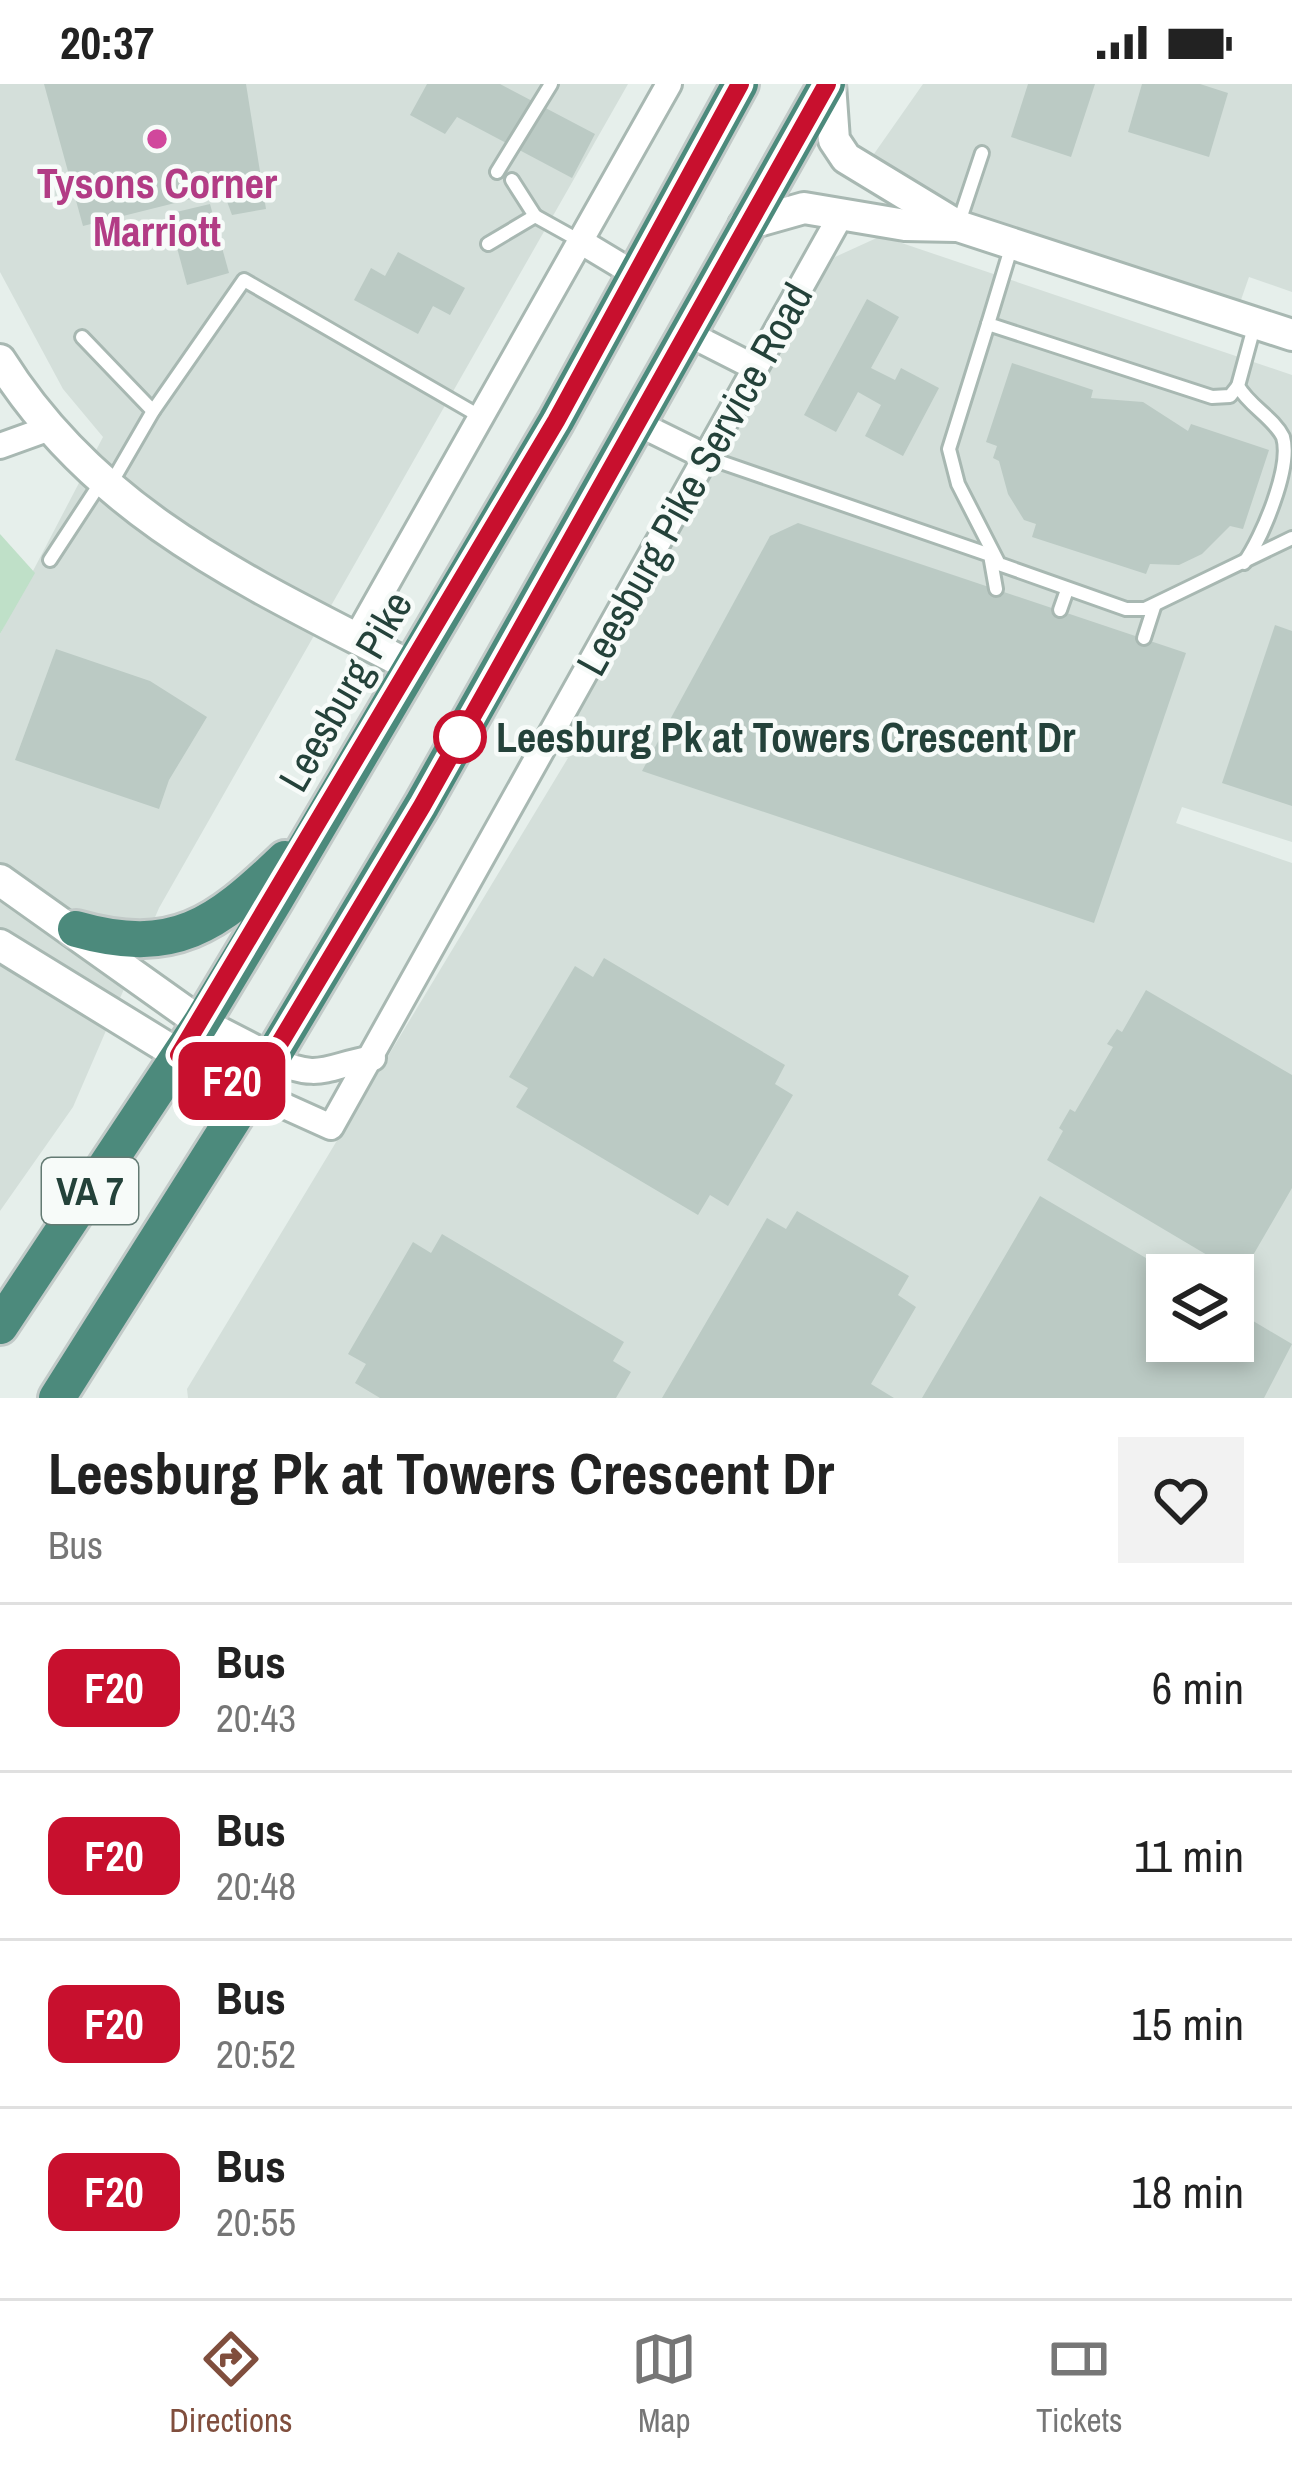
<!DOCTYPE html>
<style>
body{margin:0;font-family:"Archivo Narrow",sans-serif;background:#f2f2f2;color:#222;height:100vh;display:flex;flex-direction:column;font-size:45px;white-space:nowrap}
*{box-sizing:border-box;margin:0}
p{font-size:39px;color:#767676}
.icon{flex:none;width:66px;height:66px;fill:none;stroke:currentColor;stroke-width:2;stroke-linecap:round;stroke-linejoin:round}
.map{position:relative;height:1314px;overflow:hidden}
.drawer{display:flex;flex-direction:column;background:#fff;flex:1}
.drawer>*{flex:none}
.badge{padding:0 24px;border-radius:18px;font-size:42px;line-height:78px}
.controls{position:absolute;left:1146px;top:1170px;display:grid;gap:24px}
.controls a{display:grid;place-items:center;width:108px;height:108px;border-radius:0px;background:#fff;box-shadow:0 6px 18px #0003;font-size:60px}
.map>.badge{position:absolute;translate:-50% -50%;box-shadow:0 0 0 6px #fff}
.round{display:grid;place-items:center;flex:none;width:126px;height:126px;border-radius:0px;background:#f2f2f2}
.overview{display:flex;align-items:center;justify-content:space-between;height:204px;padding:0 48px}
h1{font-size:57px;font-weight:700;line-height:90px}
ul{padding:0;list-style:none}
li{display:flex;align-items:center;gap:36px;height:168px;padding:0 48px;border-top:3px solid #e0e0e0}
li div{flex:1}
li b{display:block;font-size:45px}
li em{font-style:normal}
li .badge{min-width:132px;font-weight:700;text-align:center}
.status{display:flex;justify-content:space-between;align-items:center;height:84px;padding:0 60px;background:#fff;direction:ltr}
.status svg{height:33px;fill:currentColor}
.tabs{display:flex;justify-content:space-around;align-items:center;height:168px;border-top:3px solid #e0e0e0;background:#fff;font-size:33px;color:#767676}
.tabs a{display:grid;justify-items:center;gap:6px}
.tabs .selected{color:#804e3d}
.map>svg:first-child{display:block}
</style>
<div class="status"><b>20:37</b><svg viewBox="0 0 49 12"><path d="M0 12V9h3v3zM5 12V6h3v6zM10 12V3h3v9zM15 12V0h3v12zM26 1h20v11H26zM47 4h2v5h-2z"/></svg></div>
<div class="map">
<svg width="1292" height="1314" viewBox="0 0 1292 1314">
<rect width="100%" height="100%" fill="#e6efeb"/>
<g fill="#d4dfda" fill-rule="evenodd">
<path d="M0,0H628L159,824L73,1023L0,1127V550L103,353L63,305L0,188Z"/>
<path d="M923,0H1292V208L1249,193L1235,233L958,142L862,87Z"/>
<path d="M881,152L1292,291V758L1182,723L1176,739L1292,779V1314H188L187,1305L568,674L545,666L730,349L835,173ZM1167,1191H1233V1257H1167Z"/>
</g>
<path fill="#bfe0c8" d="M0,450L35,489L0,550Z"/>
<g fill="#bbcac4">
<path d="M44,0H246L266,125L232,131L225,112L207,111L83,142Z"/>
<path d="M427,0H500L595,50L572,94L457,33L445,50L410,31Z"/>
<path d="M1028,0H1095L1071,73L1011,53Z"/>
<path d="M1142,0H1200L1228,9L1209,73L1128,48Z"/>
<path d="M210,120L229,189L187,201L168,130Z"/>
<path d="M398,168L465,204L450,231L433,222L418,250L354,216L371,184L385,192Z"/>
<path d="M867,215L899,233L871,284L895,296L901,284L939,304L903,372L865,352L881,321L858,308L836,348L804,331Z"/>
<path d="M1012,279L1093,306L1091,314L1143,318L1188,347L1191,340L1269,366L1243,445L1230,442L1202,470L1179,481L1150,480L1146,490L1032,453L1036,440L1024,436L1008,410L999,377L993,374L997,362L986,358Z"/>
<path d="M798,439L1186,569L1094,839L642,687L770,452Z"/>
<path d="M1275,541L1292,547V722L1222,699Z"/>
<path d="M56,565L150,597L207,633L169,696L159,725L15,676Z"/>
<path d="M604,874L785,981L775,1000L793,1011L728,1122L710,1111L698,1131L516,1023L528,1004L509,993L575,882L593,893Z"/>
<path d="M1146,906L1292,991V1104L1245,1185L1232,1178L1229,1184L1047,1076L1063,1047L1059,1044L1070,1025L1075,1028L1113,963L1107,960L1117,945L1122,948Z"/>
<path d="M1040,1112L1175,1191H1167V1257H1233V1225L1292,1260L1264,1314H922Z"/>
<path d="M797,1127L909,1192L898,1211L916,1223L871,1300L894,1314H662L767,1134L786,1145Z"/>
<path d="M442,1150L624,1258L613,1277L631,1288L616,1314H380L355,1299L366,1280L348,1270L413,1158L431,1169Z"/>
</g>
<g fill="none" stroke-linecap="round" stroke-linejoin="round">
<g stroke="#a8b8b2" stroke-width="18">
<g id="service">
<path d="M497,88L551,0"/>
<path d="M535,132L580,157"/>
<path d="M958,141L982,69"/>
<path d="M488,160L535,132L512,96"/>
<path d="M1012,161L988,240L1212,313L1230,312L1238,302"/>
<path d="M988,240L949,365L958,400L999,480L1126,525H1145L1292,454"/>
<path d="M82,253L153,327"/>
<path d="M706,373L990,471L996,505"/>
<path d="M109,403L153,327L244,196L481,333"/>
<path d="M50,476L101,398"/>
<path d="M1244,479C1262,454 1292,383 1283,353C1273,333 1249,322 1238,302L1254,243"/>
<path d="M1060,526L1067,506"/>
<path d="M1144,554L1154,523"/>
</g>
</g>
<g stroke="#a8b8b2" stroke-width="30">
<g id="minor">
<path d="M580,157L633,189"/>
<path d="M685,248L754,283"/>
<path d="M635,338L706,373"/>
<path d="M0,362L50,344"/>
<path d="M356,554L669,0"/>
<path d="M271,975C321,998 326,982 373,974"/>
<path d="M251,1007L331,1043L841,131"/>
</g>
</g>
<g stroke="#a8b8b2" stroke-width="36">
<g id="tertiary">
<path d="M830,0L834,56L846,74L958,142L1292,251"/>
<path d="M744,141L804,124L905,141L956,142"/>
<path d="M0,276C99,434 253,500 412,583"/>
<path d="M0,796L201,939L271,975"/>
<path d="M0,861L179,971L251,1007"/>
</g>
</g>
<g stroke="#c2cac8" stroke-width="42">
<g id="trunk">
<path d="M76,845C174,873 216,841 285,775"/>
<path d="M0,1242L201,939L275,816L556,337L740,0"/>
<path d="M57,1314L271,975L422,721L827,0"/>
</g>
</g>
<use href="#service" stroke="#fff" stroke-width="12"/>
<use href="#minor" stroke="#fff" stroke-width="24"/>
<use href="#tertiary" stroke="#fff" stroke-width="30"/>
<use href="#trunk" stroke="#4c8a7c" stroke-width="36"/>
</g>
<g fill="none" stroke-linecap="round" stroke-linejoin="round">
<g stroke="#fff" stroke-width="27">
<path id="line" d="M740,0L556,337L179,971L251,1007L422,722L827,0"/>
</g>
<use href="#line" stroke="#c8102e" stroke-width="18"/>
</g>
<circle fill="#d1479c" stroke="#f7fbf9" stroke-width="4.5" cx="157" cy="55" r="12"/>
<circle fill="#fff" stroke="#c8102e" stroke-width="6" cx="460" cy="653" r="24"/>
<g text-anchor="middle" stroke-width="9" stroke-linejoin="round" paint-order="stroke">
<rect fill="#f7fbf9" stroke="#637a73" stroke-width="3" x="42" y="1074" width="96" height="66" rx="9"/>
<g font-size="39" font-weight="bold" fill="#24423a">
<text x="90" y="1121">VA 7</text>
</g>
<g font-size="42" font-weight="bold" fill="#b23c85" stroke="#f7fbf9">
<text x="157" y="114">Tysons Corner<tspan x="157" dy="48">Marriott</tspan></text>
</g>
<g font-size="42" fill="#24423a" stroke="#f7fbf9">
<text transform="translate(694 395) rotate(-61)" y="15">Leesburg Pike Service Road</text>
<text transform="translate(345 607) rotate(-60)" y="15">Leesburg Pike</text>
</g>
<g font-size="42" font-weight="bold" fill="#24423a" stroke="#f7fbf9" text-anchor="start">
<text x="496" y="668">Leesburg Pk at Towers Crescent Dr</text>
</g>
</g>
</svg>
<div class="controls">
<a><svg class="icon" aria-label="layers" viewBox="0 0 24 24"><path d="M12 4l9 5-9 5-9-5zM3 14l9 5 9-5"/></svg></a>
</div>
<b class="badge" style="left:232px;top:997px;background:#c8102e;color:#fff">F20</b>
</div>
<section class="drawer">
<div class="overview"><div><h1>Leesburg Pk at Towers Crescent Dr</h1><p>Bus</p></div><a class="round"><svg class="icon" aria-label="heart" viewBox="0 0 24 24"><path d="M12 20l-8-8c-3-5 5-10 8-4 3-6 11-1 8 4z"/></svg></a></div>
<ul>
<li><span class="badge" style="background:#c8102e;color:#fff">F20</span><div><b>Bus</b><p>20:43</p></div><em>6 min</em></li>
<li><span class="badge" style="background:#c8102e;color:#fff">F20</span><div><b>Bus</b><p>20:48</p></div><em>11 min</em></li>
<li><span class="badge" style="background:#c8102e;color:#fff">F20</span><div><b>Bus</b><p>20:52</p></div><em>15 min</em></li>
<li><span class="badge" style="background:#c8102e;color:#fff">F20</span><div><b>Bus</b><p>20:55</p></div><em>18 min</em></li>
</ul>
</section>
<nav class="tabs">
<a class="selected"><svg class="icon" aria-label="directions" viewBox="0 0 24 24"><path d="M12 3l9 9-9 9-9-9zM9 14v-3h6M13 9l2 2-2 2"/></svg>Directions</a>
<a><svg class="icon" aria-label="map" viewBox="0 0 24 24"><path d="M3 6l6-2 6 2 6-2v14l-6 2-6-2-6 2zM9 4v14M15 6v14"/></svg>Map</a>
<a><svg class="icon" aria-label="tickets" viewBox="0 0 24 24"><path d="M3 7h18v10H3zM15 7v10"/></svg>Tickets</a>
</nav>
